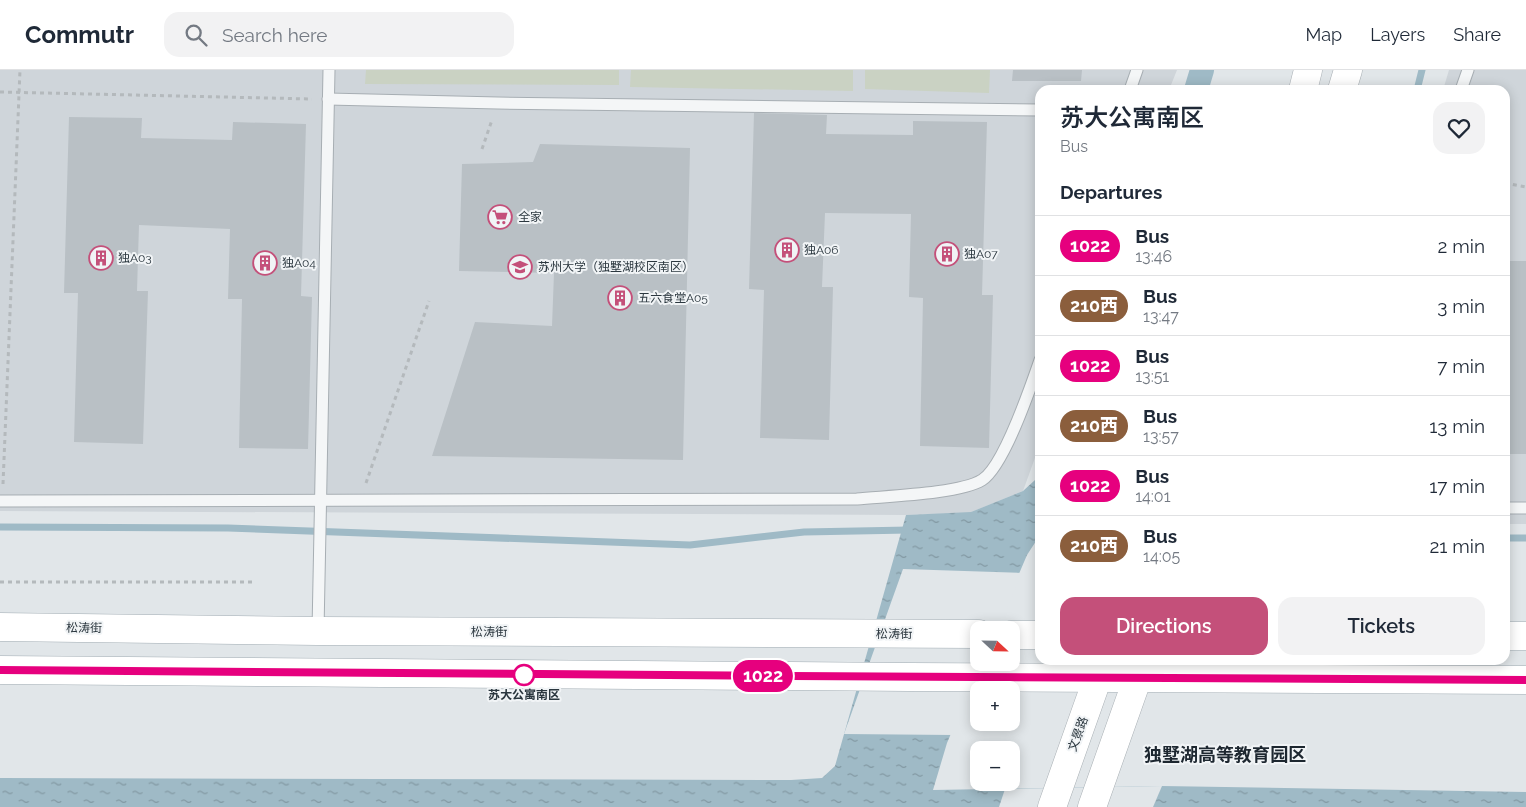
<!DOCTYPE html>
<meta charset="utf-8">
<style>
body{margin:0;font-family:Raleway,"Noto Sans SC",sans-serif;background:#f2f2f3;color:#1f2937;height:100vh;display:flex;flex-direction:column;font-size:19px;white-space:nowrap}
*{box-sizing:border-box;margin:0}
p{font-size:16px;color:#747a83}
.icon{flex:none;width:28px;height:28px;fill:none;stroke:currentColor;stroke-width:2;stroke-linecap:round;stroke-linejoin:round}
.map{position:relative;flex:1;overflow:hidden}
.sheet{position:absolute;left:1035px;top:15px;width:475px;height:580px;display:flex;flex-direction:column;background:#fff;border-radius:15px;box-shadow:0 2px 12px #0003}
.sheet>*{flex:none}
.badge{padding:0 10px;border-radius:16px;font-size:18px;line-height:32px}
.needle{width:32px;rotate:112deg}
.tools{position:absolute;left:970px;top:551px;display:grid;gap:10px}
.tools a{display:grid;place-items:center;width:50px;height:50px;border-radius:10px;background:#fff;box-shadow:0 2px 12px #0003;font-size:25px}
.map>.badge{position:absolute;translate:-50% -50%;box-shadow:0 0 0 2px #fff}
h2{padding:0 25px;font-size:19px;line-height:45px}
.round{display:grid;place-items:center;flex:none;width:52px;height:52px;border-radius:15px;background:#f2f2f3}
.head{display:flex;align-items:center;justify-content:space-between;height:85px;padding:0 25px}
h1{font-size:24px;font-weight:600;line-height:38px}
.cta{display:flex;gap:10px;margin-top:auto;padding:10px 25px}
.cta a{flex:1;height:58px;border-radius:15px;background:#c4507a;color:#fff;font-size:20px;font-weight:600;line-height:58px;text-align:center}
.cta a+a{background:#f2f2f3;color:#1f2937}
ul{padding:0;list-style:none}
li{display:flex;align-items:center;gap:15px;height:60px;padding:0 25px;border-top:1px solid #e0e1e3}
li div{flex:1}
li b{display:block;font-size:19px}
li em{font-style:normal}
li .badge{min-width:55px;font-weight:700;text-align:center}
header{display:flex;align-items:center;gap:30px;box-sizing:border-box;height:70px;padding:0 25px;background:#fff;border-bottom:1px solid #e0e1e3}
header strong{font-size:24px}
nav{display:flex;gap:28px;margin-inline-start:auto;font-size:18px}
.search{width:350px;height:45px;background:#f2f2f3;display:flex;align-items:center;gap:12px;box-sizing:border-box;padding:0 18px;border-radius:15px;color:#747a83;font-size:19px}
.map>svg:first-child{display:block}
</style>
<header>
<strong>Commutr</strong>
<div class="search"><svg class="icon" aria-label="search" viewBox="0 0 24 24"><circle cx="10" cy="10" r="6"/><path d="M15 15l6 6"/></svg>Search here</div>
<nav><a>Map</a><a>Layers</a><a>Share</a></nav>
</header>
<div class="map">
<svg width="1526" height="737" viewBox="0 0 1526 737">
<defs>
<pattern id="water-ripples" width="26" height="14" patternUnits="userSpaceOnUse" patternTransform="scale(1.25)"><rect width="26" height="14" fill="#9fbac6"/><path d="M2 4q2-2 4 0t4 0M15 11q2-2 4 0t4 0" fill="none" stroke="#8298a2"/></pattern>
</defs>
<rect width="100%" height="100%" fill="#e1e6e9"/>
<g fill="#cfd5da">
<path d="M0,0H1177L1169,20H1040V374L1023,421L969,443L906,445L0,441Z"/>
<path d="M1449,0H1526V454H1505V20H1443Z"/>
</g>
<g fill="#cad2c3">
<path d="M366,0H619V15L365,14Z"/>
<path d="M631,0H853V21L630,17Z"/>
<path d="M865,0H990L989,23L865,19Z"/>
</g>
<path fill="url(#water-ripples)" d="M1040,398V465L1027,485L995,560H979V592L981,593L947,673L933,720L1162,716L1526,722V737H0V708L791,710L822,708L835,696L906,445L971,442L1023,421L1035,410Z"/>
<g fill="#e1e6e9">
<path d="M903,499L1022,503L998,560H979V592L984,593L953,665L844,664Z"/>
<path d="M1162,716L1153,737H999L1005,719Z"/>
</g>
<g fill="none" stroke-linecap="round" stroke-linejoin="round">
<g stroke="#9fbac6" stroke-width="7">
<path d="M1417,20L1422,0"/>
<path d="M0,457L228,458L690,475L804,462L909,460"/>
<path d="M1505,468H1526"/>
</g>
<path stroke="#9fbac6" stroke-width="24" d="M1196,20L1202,0"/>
</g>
<g fill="#b9c0c5">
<path d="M1013,0H1082L1081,11H1012Z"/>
<path d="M754,43L827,45L826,64L913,65V51L987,52L982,225H993L989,378L920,376L923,228L909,227L911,144L825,143L822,217H833L829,370L760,368L764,220L749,219Z"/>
<path d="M69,47L142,48L141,68L232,70L233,52L306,54L301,226L312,227L308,379L239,378L242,229H228L230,159L139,155L137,221H148L143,374L74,372L78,223H64Z"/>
<path d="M540,74L690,78L683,390L432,386L475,252L552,256L554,203L459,201L462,94L533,92Z"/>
<rect x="1505" y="191" width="21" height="193"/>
</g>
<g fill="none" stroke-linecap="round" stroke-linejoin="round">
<g stroke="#a7aeb3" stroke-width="13">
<g id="service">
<path d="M1130,20L1137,0"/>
<path d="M1461,20L1468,0"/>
<path d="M328,29L498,33L1040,40"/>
<path d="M0,431L857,429C887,426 959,424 982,410C1004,396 1031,316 1040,290"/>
<path d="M1505,438H1526"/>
<path d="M318,561L329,0"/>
</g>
</g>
<g stroke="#a7aeb3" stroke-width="29">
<g id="secondary">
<path d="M1303,20L1308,0"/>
<path d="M1342,20L1348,0"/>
<path d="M1052,737L1104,590"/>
<path d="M1092,737L1144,590"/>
</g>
</g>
<g stroke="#a1acb3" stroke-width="29">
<g id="primary">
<path d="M0,557L318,561L979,564"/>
<path d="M1011,565H1040"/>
<path d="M1505,566H1526"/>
<path d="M0,600L908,607L1526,610"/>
</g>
</g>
<g stroke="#b4b9bc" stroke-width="3" stroke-dasharray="4 4" stroke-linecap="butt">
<path d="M0,22L312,29"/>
<path d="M482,79L492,50"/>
<path d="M1505,113L1526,117"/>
<path d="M366,413L429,231"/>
<path d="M3,414L20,0"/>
<path d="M0,512H254"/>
</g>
<use href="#service" stroke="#f4f6f7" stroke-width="11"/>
<use href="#secondary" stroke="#fff" stroke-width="28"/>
<use href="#primary" stroke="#fff" stroke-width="28"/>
</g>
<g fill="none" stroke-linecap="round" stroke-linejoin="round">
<g stroke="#fff" stroke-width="11">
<path id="line" d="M0,600L791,606L1526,610"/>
</g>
<use href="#line" stroke="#e6007e" stroke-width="8"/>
</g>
<defs>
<g id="supermarket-ring" transform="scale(1.25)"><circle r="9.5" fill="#f1f4f6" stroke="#c4507a" stroke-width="1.5"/><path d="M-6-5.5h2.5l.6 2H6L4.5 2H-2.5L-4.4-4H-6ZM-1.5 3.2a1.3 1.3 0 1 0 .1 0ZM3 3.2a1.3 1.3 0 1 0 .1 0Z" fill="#c4507a"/></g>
<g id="building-ring" transform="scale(1.25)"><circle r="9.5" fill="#f1f4f6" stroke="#c4507a" stroke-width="1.5"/><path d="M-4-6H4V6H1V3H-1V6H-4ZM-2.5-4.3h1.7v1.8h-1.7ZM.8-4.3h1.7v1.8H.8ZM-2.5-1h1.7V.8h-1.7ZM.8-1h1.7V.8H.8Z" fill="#c4507a"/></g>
<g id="university-ring" transform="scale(1.25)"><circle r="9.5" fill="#f1f4f6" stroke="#c4507a" stroke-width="1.5"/><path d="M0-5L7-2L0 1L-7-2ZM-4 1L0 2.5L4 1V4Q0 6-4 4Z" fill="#c4507a"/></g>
</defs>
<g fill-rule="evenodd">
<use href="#supermarket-ring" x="500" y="147"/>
<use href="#building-ring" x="787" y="180"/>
<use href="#building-ring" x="947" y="184"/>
<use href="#building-ring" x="101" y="188"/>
<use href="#building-ring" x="265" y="193"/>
<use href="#university-ring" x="520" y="197"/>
<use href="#building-ring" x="620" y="228"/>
</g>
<circle fill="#fff" stroke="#e6007e" stroke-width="2.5" cx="524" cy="605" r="10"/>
<g text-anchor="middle" stroke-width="4" stroke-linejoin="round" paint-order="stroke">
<g font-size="12" fill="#2b373f" stroke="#f1f4f6" text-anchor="start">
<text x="518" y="151">全家</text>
<text x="804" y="184">独A06</text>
<text x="964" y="188">独A07</text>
<text x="118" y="192">独A03</text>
<text x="282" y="197">独A04</text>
<text x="538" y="201">苏州大学（独墅湖校区南区）</text>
<text x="638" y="232">五六食堂A05</text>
</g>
<g font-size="12" fill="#2b373f" stroke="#f1f4f6">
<text transform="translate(84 558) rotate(1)" y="4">松涛街</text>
<text x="489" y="566">松涛街</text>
<text x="894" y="568">松涛街</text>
<text transform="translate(1078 664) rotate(-70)" y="4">文景路</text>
</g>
<g font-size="12" font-weight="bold" fill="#2b373f" stroke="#f1f4f6">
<text x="524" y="629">苏大公寓南区</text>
</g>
<g font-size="18" font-weight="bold" fill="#1d2730" stroke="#f1f4f6">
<text x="1225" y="691">独墅湖高等教育园区</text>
</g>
</g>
</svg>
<div class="tools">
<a><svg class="needle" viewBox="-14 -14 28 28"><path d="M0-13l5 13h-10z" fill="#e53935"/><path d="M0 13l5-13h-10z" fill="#747a83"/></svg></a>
<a>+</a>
<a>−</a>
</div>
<b class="badge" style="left:763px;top:606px;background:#e6007e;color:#fff">1022</b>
<section class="sheet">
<div class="head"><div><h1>苏大公寓南区</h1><p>Bus</p></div><a class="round"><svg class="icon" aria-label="heart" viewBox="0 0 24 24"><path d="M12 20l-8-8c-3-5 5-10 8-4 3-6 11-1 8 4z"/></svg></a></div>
<h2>Departures</h2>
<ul>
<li><span class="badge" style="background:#e6007e;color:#fff">1022</span><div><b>Bus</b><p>13:46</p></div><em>2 min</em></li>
<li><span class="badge" style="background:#8b5e3c;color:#fff">210西</span><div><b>Bus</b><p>13:47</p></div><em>3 min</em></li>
<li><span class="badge" style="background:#e6007e;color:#fff">1022</span><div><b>Bus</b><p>13:51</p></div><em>7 min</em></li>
<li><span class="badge" style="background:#8b5e3c;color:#fff">210西</span><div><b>Bus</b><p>13:57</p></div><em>13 min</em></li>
<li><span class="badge" style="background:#e6007e;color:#fff">1022</span><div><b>Bus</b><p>14:01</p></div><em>17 min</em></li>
<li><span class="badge" style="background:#8b5e3c;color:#fff">210西</span><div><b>Bus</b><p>14:05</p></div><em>21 min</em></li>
</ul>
<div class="cta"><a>Directions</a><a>Tickets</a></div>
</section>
</div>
